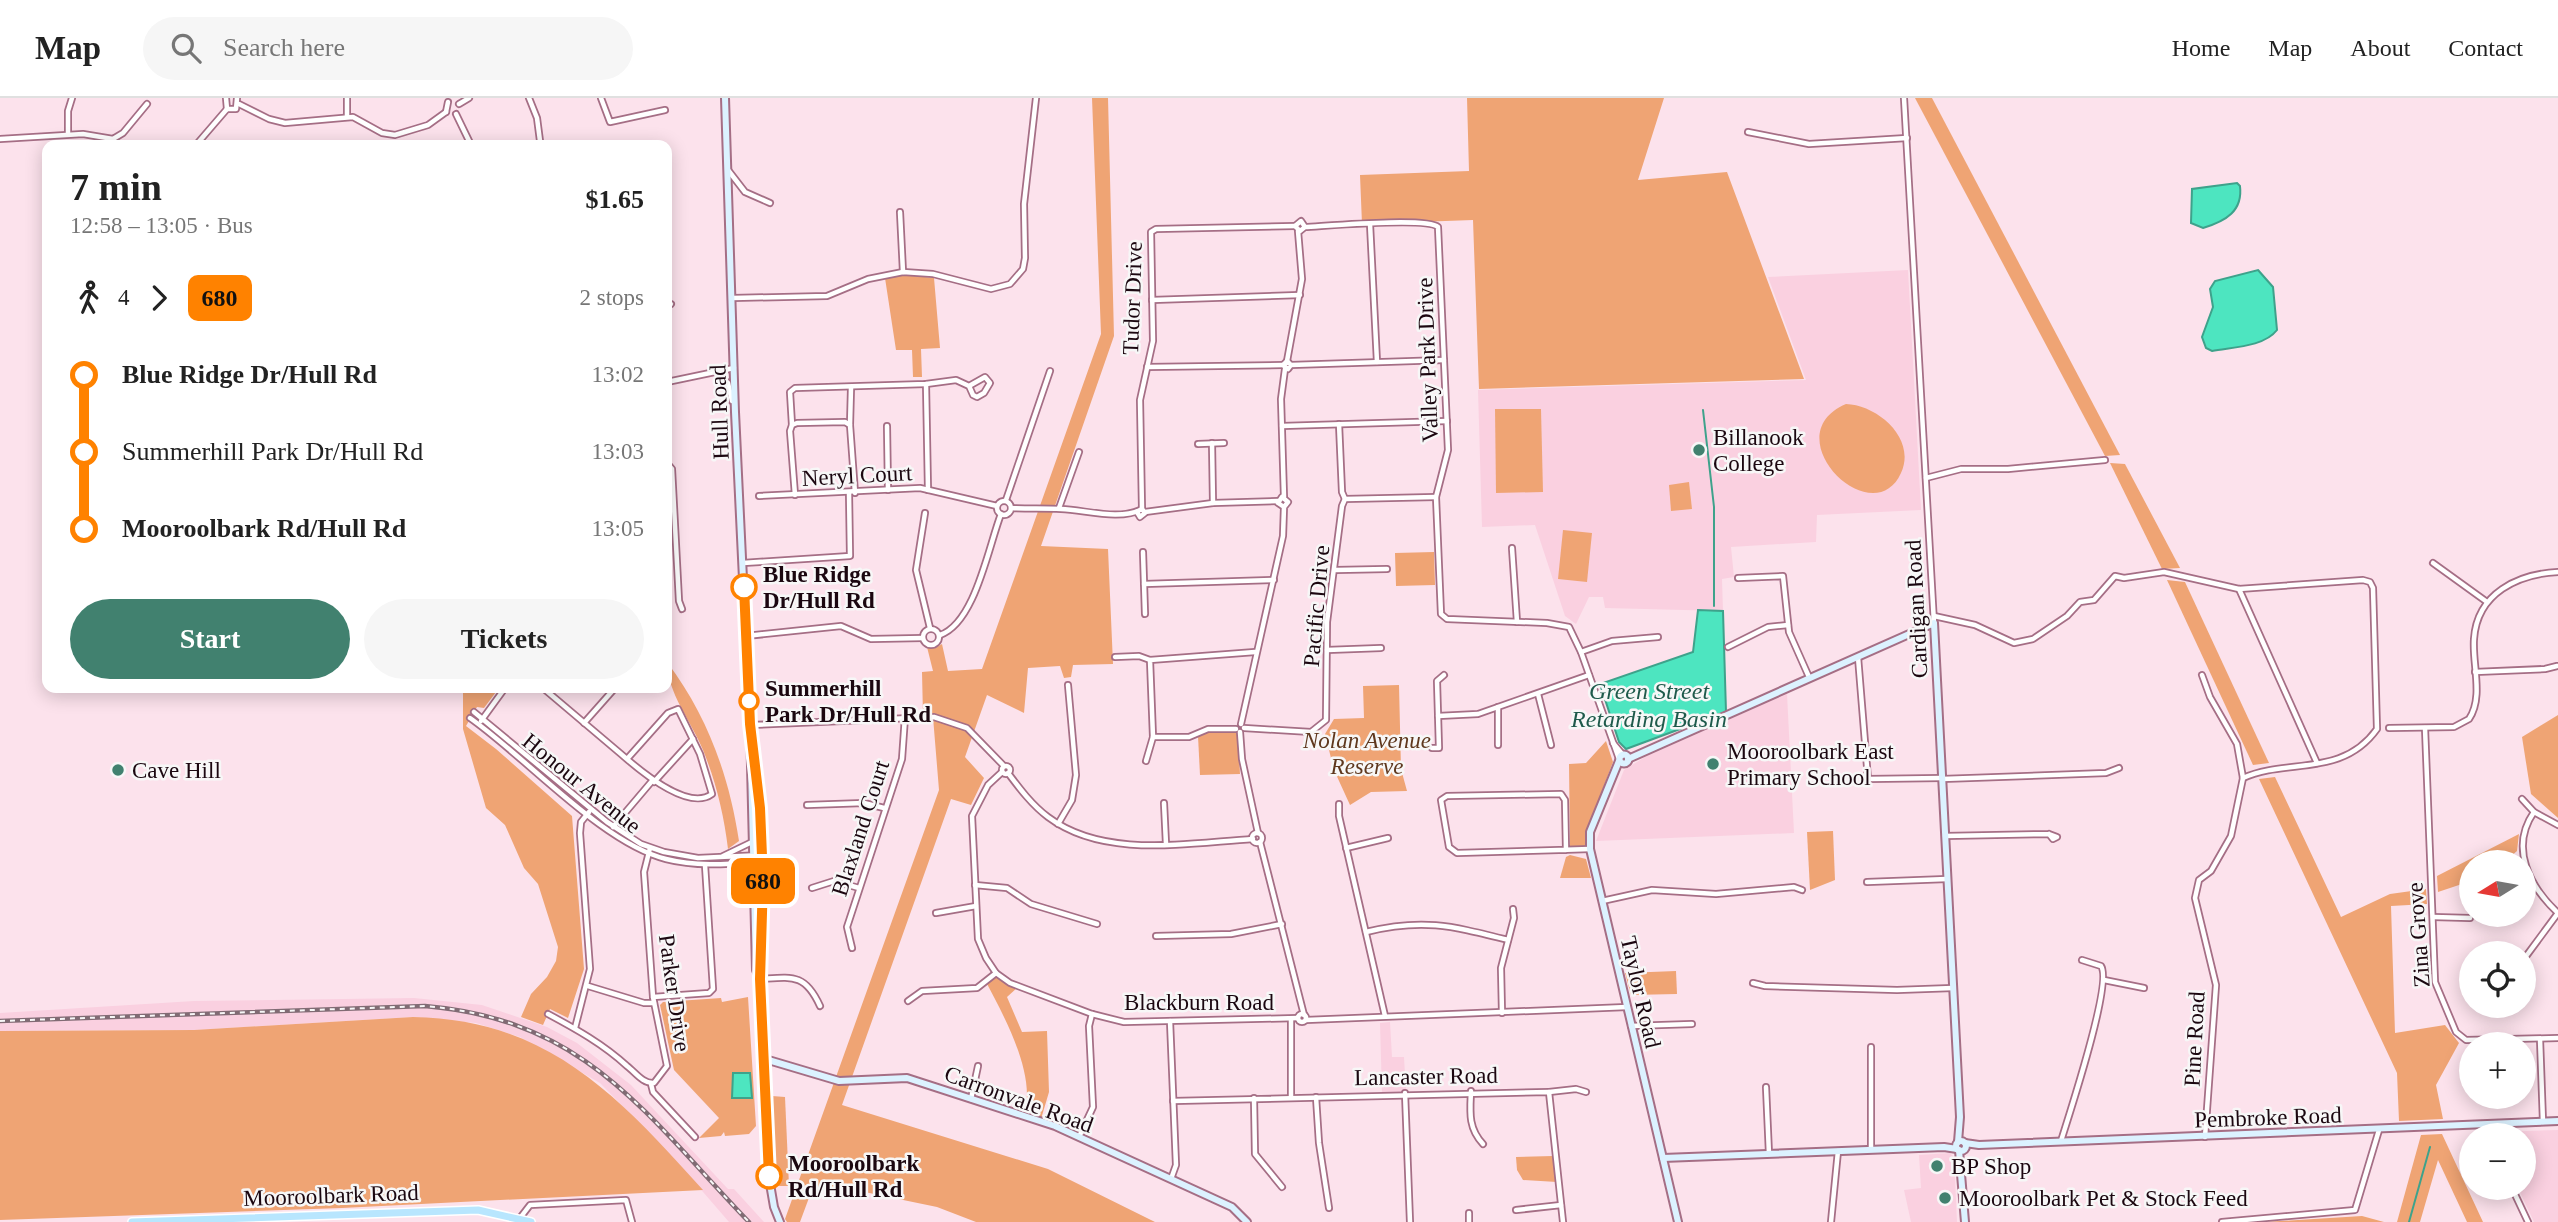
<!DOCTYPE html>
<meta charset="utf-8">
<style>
body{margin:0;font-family:Georgia,serif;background:#f6f6f6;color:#222;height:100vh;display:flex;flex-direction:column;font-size:26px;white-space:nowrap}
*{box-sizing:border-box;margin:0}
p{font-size:23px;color:#767676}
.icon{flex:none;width:38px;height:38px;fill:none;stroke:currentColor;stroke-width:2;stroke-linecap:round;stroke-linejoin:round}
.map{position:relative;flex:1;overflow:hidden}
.details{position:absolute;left:42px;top:42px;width:630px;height:553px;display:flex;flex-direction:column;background:#fff;border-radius:14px;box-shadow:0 4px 18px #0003}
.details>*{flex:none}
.badge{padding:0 14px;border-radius:10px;font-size:24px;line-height:46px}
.needle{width:46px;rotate:259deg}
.fabs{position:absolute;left:2459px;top:752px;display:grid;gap:14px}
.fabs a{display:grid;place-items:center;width:77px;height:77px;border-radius:50%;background:#fff;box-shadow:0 4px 18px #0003;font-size:35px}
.map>.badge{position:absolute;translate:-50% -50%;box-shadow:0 0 0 4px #fff}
.legs{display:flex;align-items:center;gap:10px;height:77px;padding:0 28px;font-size:23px}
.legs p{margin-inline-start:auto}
.summary{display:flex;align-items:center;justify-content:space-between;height:119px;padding:0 28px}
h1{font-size:38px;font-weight:700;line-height:52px}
.button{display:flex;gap:14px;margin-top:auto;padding:14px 28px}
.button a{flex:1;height:80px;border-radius:42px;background:#41816f;color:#fff;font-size:28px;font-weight:700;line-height:80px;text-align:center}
.button a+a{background:#f6f6f6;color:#222}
ul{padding:0 28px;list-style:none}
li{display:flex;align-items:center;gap:24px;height:77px;font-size:26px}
li i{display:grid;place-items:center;width:10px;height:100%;margin:0 9px;background:currentColor}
li i::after{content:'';width:18px;height:18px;margin:-9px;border:5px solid;border-radius:50%;background:#fff}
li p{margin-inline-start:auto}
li:first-child i{background:linear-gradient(#0000 50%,currentColor 0)}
li:last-child i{background:linear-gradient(currentColor 50%,#0000 0)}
header{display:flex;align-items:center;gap:42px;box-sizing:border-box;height:98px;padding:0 35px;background:#fff;border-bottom:2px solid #e0e0e0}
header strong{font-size:33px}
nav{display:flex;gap:38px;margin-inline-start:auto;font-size:24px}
.search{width:490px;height:63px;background:#f6f6f6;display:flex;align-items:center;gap:18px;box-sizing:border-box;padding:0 24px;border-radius:38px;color:#767676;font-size:26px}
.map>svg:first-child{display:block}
</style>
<header>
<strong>Map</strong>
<div class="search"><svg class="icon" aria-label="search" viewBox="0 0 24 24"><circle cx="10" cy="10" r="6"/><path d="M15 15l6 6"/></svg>Search here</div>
<nav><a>Home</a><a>Map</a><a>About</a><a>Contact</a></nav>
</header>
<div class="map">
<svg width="2558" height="1124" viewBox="0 0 2558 1124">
<rect width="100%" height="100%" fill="#fce2ec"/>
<g fill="#fad0e0">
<path d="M1908,172L1921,412L1817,417L1816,444L1731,449L1734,479L1722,481L1723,513L1605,510L1603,499H1589L1576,526L1565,518L1535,427L1482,429L1478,292L1806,282L1768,179Z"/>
<path d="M1787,596L1794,735L1596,743L1624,672L1645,659Z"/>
<path d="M414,900L482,907L547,929L577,945L631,987L728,1091H734L764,1124H729L678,1065L600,985L520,939L476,925L413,919L194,932L0,933V915L194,903Z"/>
<path d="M1390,924L1392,959H1404L1406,994L1382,995L1380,925Z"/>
<path d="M2558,1032V1124H2534L2518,1090H2524V1038L2494,1037L2496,1034Z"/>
<path d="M1950,1055L1954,1059L1957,1124H1911L1904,1092L1921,1090L1919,1057Z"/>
</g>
<g fill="#efa474">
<path d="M1092,0H1108L1114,238L1041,448L1108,451L1113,566L1073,567L1071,579L1064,580L1060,568L1028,570L1024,615L987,597L965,659L984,680L971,707L951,701L842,1007L1048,1071L1155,1124H976L937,1109L850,1091L813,1089L800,1124H787L785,1121L939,692L933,619L923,618L922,574L933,573L927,549L935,550L942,546L948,573L982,571L1101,236Z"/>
<path d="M1467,0H1664L1638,82L1727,74L1804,281L1479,291L1473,122L1362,126L1360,77L1469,73Z"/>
<path d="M1915,0H1932L2120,357L2105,358Z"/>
<path d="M907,177L934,180L940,250L921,251L922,279H913L912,252H896L885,180Z"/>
<path d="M1846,306C1877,307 1917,340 1901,375C1873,437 1772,338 1846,306Z"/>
<path d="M1495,311H1541L1543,394L1496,395Z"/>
<path d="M2110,365L2125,366L2180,470L2162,471Z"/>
<path d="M1689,384L1692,411L1671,413L1669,387Z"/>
<path d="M1563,432L1592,435L1587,484L1558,481Z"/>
<path d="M1434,454L1435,487L1396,488L1395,455Z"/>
<path d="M2167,482L2185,484L2269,665L2253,667Z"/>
<path d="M667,564C707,617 729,677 739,743L728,751C724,717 716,684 703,652C691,623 667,594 667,564Z"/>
<path d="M1399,587L1401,671L1407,693L1371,694L1350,707L1334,672L1325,636L1334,621L1364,620L1363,588Z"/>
<path d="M463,590H499L484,610L477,609L466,628L496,651L572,718L584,871L568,920L550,911L543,927L521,919L531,896L547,879L556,863L558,849L538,786L524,770L505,727L486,710L463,631Z"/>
<path d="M2558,617V720L2531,696L2522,639Z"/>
<path d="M1234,633L1238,636L1240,676L1200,677L1198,638L1208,634Z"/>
<path d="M1606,643L1613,664L1591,722L1585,748L1570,749L1569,666L1586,665Z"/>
<path d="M2275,679L2341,819L2390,796L2426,791L2427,806L2391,808L2395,935L2445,927L2459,945L2436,987L2443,1021L2399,1023L2397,975L2259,681Z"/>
<path d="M1833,733L1835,782L1810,792L1807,734Z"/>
<path d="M2519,736L2517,753L2503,765H2471V783L2438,794L2437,778Z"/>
<path d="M1570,757L1586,761L1591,780H1560L1566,759Z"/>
<path d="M1676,873L1677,896L1631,897L1625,875Z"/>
<path d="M997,876L1018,889L1007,899L1022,934L1047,933L1049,994L1041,1021L1024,1016C1037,978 1004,918 986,884Z"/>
<path d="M748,899L756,1028L749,1036L725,1038L724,1034L721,1038L699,1040L719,1020L674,972L660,907L663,904L721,900L722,904Z"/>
<path d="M413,919C548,921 619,999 703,1092L342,1110L0,1122V933L194,932Z"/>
<path d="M772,998L785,999L789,1088H776Z"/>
<path d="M2442,1036L2483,1124H2467L2438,1062L2420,1124H2397L2421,1037Z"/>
<path d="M1553,1058L1557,1084L1523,1082L1517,1072L1516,1059Z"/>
<path d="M2362,1118L2384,1124H2264Z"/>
</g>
<g fill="#4de5c0" stroke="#3ea28b" stroke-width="2">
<path d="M2237,85L2240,88C2243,113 2226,123 2203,130L2191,125L2192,91Z"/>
<path d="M2258,172L2273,189L2277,232C2264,249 2232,249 2212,253L2206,250L2202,239L2213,209L2210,191L2215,183Z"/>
<path d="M1698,512L1723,513L1726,614L1626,651L1619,644L1600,586L1693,554Z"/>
<path d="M733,975H750L752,1000H732Z"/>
</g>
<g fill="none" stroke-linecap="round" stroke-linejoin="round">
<g stroke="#3ea28b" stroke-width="2">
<path d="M1703,312L1714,409V508"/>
<path d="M2409,1124L2430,1049"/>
</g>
<g stroke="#a56e85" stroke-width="8">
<g id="street">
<path d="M226,0L227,11"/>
<path d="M347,0V18"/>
<path d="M529,0L537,20L540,43"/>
<path d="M601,0L610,24L665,12"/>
<path d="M1904,0L1934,525"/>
<path d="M239,6L269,21L285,25L353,19L382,35L395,37L428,27L446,14"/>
<path d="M459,6L469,0"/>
<path d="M227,11H236L237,0"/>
<path d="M446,14L448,4"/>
<path d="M456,16L471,47"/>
<path d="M1748,34L1809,46L1907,40"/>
<path d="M68,36V13L72,0"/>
<path d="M0,41L83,36L113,41L123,35L147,6"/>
<path d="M196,47L227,11"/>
<path d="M728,72L745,94L770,105"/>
<path d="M900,114L903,174"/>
<path d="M1370,126L1377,264"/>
<path d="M1305,129L1301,123L1295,128L1300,133L1305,129C1326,128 1427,119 1438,129L1448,352L1436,399L1441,516L1447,521L1547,525L1569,529L1581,554L1619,661"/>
<path d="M733,200L827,198L868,181L903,174L933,176L991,191L1010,186L1023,171L1025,160L1024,106L1036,0"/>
<path d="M1152,202L1300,197"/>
<path d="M667,204L671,206"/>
<path d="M1287,263L1302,181L1298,133"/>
<path d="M1291,267L1287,263L1283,267L1288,271L1291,267L1444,262"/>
<path d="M1147,269L1283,267"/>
<path d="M714,273L728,285L732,303"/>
<path d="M667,284L734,270"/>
<path d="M926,286L928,392"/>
<path d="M1339,326L1342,394L1345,401"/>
<path d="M792,327L790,294L795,290L926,286L956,282L969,288L973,297L977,299L984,295L990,285L985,279L969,288"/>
<path d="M850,327L851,290"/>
<path d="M887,328L888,392"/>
<path d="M1282,328L1447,323"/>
<path d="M1212,345L1213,405"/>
<path d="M1198,346L1224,345"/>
<path d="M667,365L672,371L679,503L682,511"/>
<path d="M1926,380L1961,371H2008L2105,362"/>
<path d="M795,397L790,333L792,327L797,325L845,324L850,327L855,395"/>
<path d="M759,398L920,390L997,408"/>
<path d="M1284,399L1281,301L1285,271"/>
<path d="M1006,402L1050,273"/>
<circle cx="1004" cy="410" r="7"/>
<path d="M1011,410C1028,411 1044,410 1061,411C1086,412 1120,423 1142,411L1145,415L1140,419L1137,414"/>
<path d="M1059,410L1079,354"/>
<path d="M1142,411L1140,302L1153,243L1151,134L1156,131L1295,128"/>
<path d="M1145,414L1213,405L1278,403"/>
<path d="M925,415L916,472L930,530"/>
<path d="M1512,450L1517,524"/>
<path d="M1143,454L1145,516"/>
<path d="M743,465L850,458L849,395"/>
<path d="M2433,465L2487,504"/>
<path d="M1336,472L1387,471"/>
<path d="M1738,480L1783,478L1789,534L1809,579"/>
<path d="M1144,486L1274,482"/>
<path d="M2239,491L2317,665"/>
<path d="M1934,518L1975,527L2014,545L2033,541L2067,518L2080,504L2094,502L2115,478L2124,480L2164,474L2239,491L2363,482L2370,484L2373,490L2377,631C2342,680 2287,660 2243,680"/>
<circle cx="931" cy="539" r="8"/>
<path d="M940,537C975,525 988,450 1001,416"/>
<path d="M746,538L841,528L871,541L923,540"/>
<path d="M1728,549L1768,529L1788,527"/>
<path d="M1327,552L1381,550"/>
<path d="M1581,554L1612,543L1658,539"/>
<path d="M1115,559L1139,558L1150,562"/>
<path d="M1858,559L1868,681L1942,680"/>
<path d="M2475,574L2545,571L2557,568"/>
<path d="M2202,577L2210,599L2237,646L2243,680L2231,738L2211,773L2199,782L2195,800L2216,887L2205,1039"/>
<path d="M543,590L621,656C638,671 688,714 712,696L700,656L678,611L668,615L627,661"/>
<path d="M1538,596L1551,647"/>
<path d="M1498,609V647"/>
<path d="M474,614L607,724L641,746L664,754L698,760L762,757"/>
<path d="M1438,618L1478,616L1589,577"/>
<path d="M470,620C527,660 602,745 666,761C697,769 730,766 762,764"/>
<path d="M481,623L505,590"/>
<path d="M584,625L615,590"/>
<path d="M1241,626L1283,438L1284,409L1288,404L1282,399L1278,405L1284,409"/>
<path d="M750,627L934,619L967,630L1004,668"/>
<path d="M1244,630L1311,634L1326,622L1327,524L1342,408L1345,401L1436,399"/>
<path d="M2389,630L2454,629L2469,621C2484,599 2472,566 2474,541C2477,495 2518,476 2558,474"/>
<path d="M2425,630L2435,884L2456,934L2466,942L2558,940"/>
<path d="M1236,631H1208L1189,639H1153L1150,562L1255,554"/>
<path d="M1240,634L1242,661L1258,735"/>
<path d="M1613,645L1623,657"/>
<path d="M1432,650H1439L1437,583L1444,577"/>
<path d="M1146,663L1153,639"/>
<circle cx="1006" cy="672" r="4"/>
<path d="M1002,674L988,687L972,718L978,841L986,860L996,875L1010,885L1092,916L1124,924L1298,920"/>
<path d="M1008,675C1020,691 1032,707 1048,719C1104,761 1187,745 1253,741"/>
<path d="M1942,681L2106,675L2119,670"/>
<path d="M654,684L693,641"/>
<path d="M2522,701L2534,714L2558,727"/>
<path d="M1164,705L1166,746"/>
<path d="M1339,706V718L1385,918"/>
<path d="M807,707L864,705L884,710"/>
<path d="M2534,714C2509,750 2530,789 2558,815"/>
<path d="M1058,726L1072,702L1076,677L1068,587"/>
<path d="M613,729L652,683"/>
<circle cx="1257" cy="740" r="5"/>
<path d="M1945,738L2049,736L2057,739L2053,741L2049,736"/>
<path d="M1260,744L1304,917"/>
<path d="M1346,750L1388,740"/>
<path d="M1566,752L1565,702L1561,696L1447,698L1441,702L1449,749L1457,755L1559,752L1590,751"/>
<path d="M723,758L752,744"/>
<path d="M738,766L748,779L751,795"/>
<path d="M1867,784L1947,781"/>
<path d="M975,787L1007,790L1031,806L1097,826"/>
<path d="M812,790L834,783L859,790"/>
<path d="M1602,803L1652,792L1716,796L1794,789L1802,792"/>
<path d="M936,815L976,808"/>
<path d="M2433,819L2470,820"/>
<path d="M1366,834C1423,820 1452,828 1508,842"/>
<path d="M1156,838L1231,836L1282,826"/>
<path d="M852,850L847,829L902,661L905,619"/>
<path d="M2524,861L2558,815"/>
<path d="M760,881C792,879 805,875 820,908"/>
<path d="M2104,882L2144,890"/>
<path d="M1753,885L1765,888L1897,892L1953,890"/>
<path d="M588,888L644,905H654"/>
<path d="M653,899L709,895L713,891L705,767"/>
<path d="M908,903L922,893L977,890L996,875"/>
<path d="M1502,915L1501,870L1514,820L1513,811"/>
<circle cx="1302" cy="920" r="4"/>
<path d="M548,916C576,931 603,946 627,968C635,974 643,986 654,985L667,968L653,899L644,774L650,750"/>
<path d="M1291,922V999"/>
<path d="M1306,922L1627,909"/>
<path d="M1170,923L1176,1067L1171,1081"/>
<path d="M1631,928L1692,926"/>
<path d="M575,930L590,871L580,735L581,724L589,714"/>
<path d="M2540,941L2543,1024"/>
<path d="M651,986L653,994L695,1039"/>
<path d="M1766,989L1769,1056"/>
<path d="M1471,993C1470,1014 1468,1030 1483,1046"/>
<path d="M1549,994L1576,991L1586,994"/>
<path d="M1405,995L1410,1124"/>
<path d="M1316,999L1319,1045L1329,1110"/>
<path d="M1254,1000L1255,1056L1282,1089"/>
<path d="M971,1001L978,968"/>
<path d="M1173,1003L1549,994L1563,1124"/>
<path d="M2485,1028L2488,1038"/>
<path d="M1079,1039L1093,1009L1089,928L1092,916"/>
<path d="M2061,1043C2069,1017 2113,884 2101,868L2082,862"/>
<path d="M1871,1051V949"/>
<path d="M2512,1090L2528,1124"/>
<path d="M1516,1112L1561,1107"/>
<path d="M1469,1115V1124"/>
<path d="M520,1120L530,1107L626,1102L632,1124"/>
<path d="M1831,1124L1838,1053"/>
<path d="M2222,1124L2355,1112L2379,1032"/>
</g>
</g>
<g stroke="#a56e85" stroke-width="10">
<g id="secondary">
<path d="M725,0L735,314L750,627L756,872L760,881"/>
<path d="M753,645L762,764L760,881L769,1080L774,1109L780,1124"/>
<circle cx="1624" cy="661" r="4.5"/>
<path d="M1628,661L1934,525L1960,1019L1958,1044"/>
<path d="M1619,663L1590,734V751L1678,1124"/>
<path d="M765,961L839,983L907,980L1055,1028L1232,1109L1247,1124"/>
<circle cx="1961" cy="1048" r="5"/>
<path d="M1965,1045L1979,1047L2558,1023"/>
<path d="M1959,1052L1965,1124"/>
<path d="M1663,1060L1944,1049L1957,1051"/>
</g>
</g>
<g stroke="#fff" stroke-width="10">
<path id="primary" d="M132,1124L478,1112L531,1124"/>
</g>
<use href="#street" stroke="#fff" stroke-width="4.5"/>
<use href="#secondary" stroke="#dcf2ff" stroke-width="6"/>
<use href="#primary" stroke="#b8e6fe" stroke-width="7"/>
<g stroke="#816b74" stroke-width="4.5">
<path id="rail" d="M0,923L425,908C587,922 645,1016 749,1124"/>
</g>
<use href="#rail" stroke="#f7f7f7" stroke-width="2" stroke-dasharray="5" stroke-linecap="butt"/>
</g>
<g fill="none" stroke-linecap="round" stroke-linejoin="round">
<g stroke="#fff" stroke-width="16">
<path id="line-1" d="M744,489L750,626L760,710L763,782L760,881L769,1078"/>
</g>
<use href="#line-1" stroke="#ff8200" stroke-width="10"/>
</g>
<g fill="#41816f" stroke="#f7f7f7" stroke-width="2.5">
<circle cx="1699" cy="352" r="7"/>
<circle cx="1713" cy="666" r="7"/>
<circle cx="118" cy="672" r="7"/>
<circle cx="1937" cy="1068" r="7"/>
<circle cx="1945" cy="1100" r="7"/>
</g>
<g fill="#fff" stroke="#ff8200" stroke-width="3.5">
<circle cx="744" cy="489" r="12"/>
<circle cx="749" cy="603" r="9"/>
<circle cx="769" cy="1078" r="12"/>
</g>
<g text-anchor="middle" stroke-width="5" stroke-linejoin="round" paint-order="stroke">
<g font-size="23" fill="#1b0710" stroke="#f7f7f7">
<text transform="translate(1132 200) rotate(-88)" y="8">Tudor Drive</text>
<text transform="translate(1427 262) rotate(-92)" y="8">Valley Park Drive</text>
<text transform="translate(719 314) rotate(-92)" y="8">Hull Road</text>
<text transform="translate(857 377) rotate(-3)" y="8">Neryl Court</text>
<text transform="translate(1316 508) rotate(-85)" y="8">Pacific Drive</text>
<text transform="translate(1916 511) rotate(-93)" y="8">Cardigan Road</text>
<text transform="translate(582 685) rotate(39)" y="8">Honour Avenue</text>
<text transform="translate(860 730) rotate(-72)" y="8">Blaxland Court</text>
<text transform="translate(2418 837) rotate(-94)" y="8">Zina Grove</text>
<text transform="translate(1641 894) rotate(77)" y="8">Taylor Road</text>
<text transform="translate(675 895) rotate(82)" y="8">Parker Drive</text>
<text x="1199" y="912">Blackburn Road</text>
<text transform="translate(2194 941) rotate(-87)" y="8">Pine Road</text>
<text transform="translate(1426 978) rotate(-1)" y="8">Lancaster Road</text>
<text transform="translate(1019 1001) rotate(20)" y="8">Carronvale Road</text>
<text transform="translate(2268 1019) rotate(-2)" y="8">Pembroke Road</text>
<text transform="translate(331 1097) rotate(-2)" y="8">Mooroolbark Road</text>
</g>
<g font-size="23" fill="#1b0710" stroke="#f7f7f7" text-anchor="start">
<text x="1713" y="347">Billanook<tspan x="1713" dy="26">College</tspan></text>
<text x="1727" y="661">Mooroolbark East<tspan x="1727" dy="26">Primary School</tspan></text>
<text x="132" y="680">Cave Hill</text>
<text x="1951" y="1076">BP Shop</text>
<text x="1959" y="1108">Mooroolbark Pet &amp; Stock Feed</text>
</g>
<g font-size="23" font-weight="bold" fill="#1b0710" stroke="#f7f7f7" text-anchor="start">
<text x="763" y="484">Blue Ridge<tspan x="763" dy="26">Dr/Hull Rd</tspan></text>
<text x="765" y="598">Summerhill<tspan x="765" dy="26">Park Dr/Hull Rd</tspan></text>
<text x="788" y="1073">Mooroolbark<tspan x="788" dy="26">Rd/Hull Rd</tspan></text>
</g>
<g font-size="23" font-style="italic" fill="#5f381e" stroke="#f7f7f7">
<text x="1367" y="650">Nolan Avenue<tspan x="1367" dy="26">Reserve</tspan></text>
</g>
<g font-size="24" font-style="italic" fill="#1e5a4b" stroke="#f7f7f7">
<text x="1649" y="601">Green Street<tspan x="1649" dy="28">Retarding Basin</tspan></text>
</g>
</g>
</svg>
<div class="fabs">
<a><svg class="needle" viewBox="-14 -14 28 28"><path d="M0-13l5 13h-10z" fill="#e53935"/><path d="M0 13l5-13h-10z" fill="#767676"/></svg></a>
<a><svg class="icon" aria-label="locate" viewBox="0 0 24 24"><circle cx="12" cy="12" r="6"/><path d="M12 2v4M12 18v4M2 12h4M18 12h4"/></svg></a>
<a>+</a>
<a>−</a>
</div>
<b class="badge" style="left:763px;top:783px;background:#ff8200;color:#111">680</b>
<section class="details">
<div class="summary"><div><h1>7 min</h1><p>12:58 – 13:05 · Bus</p></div><b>$1.65</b></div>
<div class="legs"><svg class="icon" aria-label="walk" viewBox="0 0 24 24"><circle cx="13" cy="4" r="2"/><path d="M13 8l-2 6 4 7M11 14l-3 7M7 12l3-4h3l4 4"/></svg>4<svg class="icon" aria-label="forward" viewBox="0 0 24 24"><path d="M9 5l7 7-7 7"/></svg><b class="badge" style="background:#ff8200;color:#111">680</b><p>2 stops</p></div>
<ul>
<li><i style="color:#ff8200"></i><b>Blue Ridge Dr/Hull Rd</b><p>13:02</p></li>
<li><i style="color:#ff8200"></i><span>Summerhill Park Dr/Hull Rd</span><p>13:03</p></li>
<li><i style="color:#ff8200"></i><b>Mooroolbark Rd/Hull Rd</b><p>13:05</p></li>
</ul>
<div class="button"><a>Start</a><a>Tickets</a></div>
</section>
</div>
